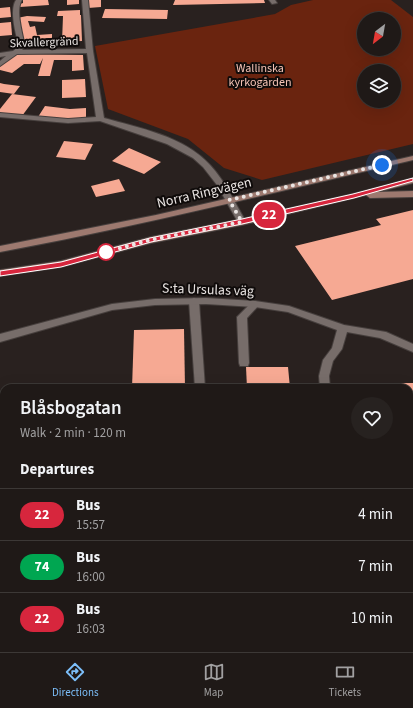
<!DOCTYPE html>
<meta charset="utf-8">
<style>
body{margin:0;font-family:"Source Sans 3",sans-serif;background:#272220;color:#f1f3f6;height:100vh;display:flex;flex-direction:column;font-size:15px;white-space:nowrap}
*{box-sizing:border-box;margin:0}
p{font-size:13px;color:#a1a0a1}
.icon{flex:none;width:22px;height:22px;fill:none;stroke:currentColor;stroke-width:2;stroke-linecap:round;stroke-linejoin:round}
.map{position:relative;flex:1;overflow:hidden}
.details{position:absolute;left:0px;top:384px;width:413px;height:268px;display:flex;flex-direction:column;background:#1f1917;border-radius:12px 12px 0 0;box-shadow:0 4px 16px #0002,0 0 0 1px #3c3836}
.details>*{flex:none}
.badge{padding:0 8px;border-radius:13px;font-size:14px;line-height:26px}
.needle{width:26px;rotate:211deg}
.tools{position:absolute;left:357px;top:12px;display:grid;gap:8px}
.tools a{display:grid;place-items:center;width:44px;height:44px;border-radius:50%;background:#1f1917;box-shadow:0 4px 16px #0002,0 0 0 1px #3c3836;font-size:20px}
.you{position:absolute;width:20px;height:20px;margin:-10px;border:3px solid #fff;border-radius:50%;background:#1a73e8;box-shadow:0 0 0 6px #1a73e833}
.map>.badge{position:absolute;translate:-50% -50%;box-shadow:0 0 0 2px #fff}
h2{padding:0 20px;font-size:15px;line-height:36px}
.round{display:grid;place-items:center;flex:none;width:42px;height:42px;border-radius:21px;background:#272220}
.headline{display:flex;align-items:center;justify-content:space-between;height:68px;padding:0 20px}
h1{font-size:19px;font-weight:600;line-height:30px}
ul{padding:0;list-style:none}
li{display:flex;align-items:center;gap:12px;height:52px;padding:0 20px;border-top:1px solid #3c3836}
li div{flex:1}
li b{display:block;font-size:15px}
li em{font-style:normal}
li .badge{min-width:44px;font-weight:700;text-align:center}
.menu{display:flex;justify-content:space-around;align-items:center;height:56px;border-top:1px solid #3c3836;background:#1f1917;font-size:11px;color:#a1a0a1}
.menu a{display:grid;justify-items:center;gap:2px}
.menu .selected{color:#7cbef9}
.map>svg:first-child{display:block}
</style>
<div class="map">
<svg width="413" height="652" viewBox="0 0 413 652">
<rect width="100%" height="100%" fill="#29211f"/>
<path fill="#6a240f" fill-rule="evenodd" d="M313,0H391L413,17V144L262,180L224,168L188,139L108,109L95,46L275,14L291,5ZM364,19H394V49H364ZM364,71H394V101H364Z"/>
<g fill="#f6a993">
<path d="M23,0H48L49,5L20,7V4L23,3Z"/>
<path d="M67,0H79V4L67,5Z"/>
<path d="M89,0H101V7L88,8Z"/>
<path d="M175,0H264L265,3L173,5Z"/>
<path d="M10,7L11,17L0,18V8Z"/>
<path d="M105,9L168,10L167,19L102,18Z"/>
<path d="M80,10V15H81L82,41L62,42L63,16H57L58,11Z"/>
<path d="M27,16L46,17L44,22L28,21L30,27L35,26L37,35L52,34V38L22,40L17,18Z"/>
<path d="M11,22L12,35L0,36V23Z"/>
<path d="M15,54L83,55L84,70L72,71V60H54L50,76H38L43,58L40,64H24L12,73L0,70V66Z"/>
<path d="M85,79L86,97L62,98V80Z"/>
<path d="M0,83L4,84L20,86L14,94L0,92Z"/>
<path d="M12,94L36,97L22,116L0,114V109Z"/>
<path d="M45,106L70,109L86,108V118L64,120L38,117Z"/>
<path d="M64,141L93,144L85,160L56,157Z"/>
<path d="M129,148L161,162L144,174L112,161Z"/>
<path d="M119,179L125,191L96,197L91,186Z"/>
<path d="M413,210V279L332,300L295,246L381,225L376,219Z"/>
<path d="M184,329L185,388H132L134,330Z"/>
<path d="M246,367H288L290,388H247Z"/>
<path d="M372,383H413V521H409V388H373Z"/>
<rect x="39" y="648" width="51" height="4"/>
</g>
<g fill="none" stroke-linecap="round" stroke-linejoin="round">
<g stroke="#463f3d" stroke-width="2">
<g id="service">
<path d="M194,298L199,301L205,388H195L189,301Z"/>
<path d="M255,301L260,304L247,318L249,363L248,366H240L239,363L237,317L252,302Z"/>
<rect x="0" y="569" width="4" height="12"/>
</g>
</g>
<g stroke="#463f3d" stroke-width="2">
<g id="minor">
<path d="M16,0H22C15,10 23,35 25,47L22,50L86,49L82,0H88L93,51L104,118C139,128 184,136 210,165C225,181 235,203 246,222L245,224H239L217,185L203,167L193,158L167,144L100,121L68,123L0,117V113L68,119L96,117L87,53L17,54L0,66V61L6,56L0,57V53L13,51L19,46C16,35 9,10 16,0Z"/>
<path d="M269,0H275L277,3L272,4Z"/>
<path d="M206,298L255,301L289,306L344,325L386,332L413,344V352L380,338L347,332L342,349L333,361L329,376L330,388H320L319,376L323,360L332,348L337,330L288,312L255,307L206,304L155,305L112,310L0,342V334L112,304L155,299Z"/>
<rect x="409" y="546" width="4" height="12"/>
<path d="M360,648H374L375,652H361Z"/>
</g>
</g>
<g stroke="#463f3d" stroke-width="2">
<g id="secondary">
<path d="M413,156V160C276,192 139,226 0,252V246L156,215Z"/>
<path d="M413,178V183L377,192L413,191V197L370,198L366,195L242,225L151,243L61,267L0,276V270L61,261L151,237L242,219L353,194Z"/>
</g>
</g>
<use href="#service" fill="#776d6a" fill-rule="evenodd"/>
<use href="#minor" fill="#776d6a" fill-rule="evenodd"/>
<use href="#secondary" fill="#9d796f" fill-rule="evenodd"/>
</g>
<path fill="#d7263d" stroke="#fff" d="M413,178V181L354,198L242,224L151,242L61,267L0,276V271L61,262L150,238L242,219L353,194Z"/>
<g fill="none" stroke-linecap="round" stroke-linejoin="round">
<path stroke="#eae5e3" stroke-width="4" stroke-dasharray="0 7.2" d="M106,252L150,240L242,222L229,200L382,165"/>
</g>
<circle fill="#fff" stroke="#d7263d" stroke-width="2" cx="106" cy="252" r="8"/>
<g text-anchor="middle" stroke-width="4" stroke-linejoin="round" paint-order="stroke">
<g font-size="12" fill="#eae5e3" stroke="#0f0b0a">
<text transform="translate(44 42) rotate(-2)" y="4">Skvallergränd</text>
</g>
<g font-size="12" fill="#f6c4b6" stroke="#0f0b0a">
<text x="260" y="72">Wallinska<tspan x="260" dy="14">kyrkogården</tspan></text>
</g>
<g font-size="14" fill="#eae5e3" stroke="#0f0b0a">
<text transform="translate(204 192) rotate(-13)" y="5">Norra Ringvägen</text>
<text transform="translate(208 289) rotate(2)" y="5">S:ta Ursulas väg</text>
</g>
</g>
</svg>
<div class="tools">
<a><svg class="needle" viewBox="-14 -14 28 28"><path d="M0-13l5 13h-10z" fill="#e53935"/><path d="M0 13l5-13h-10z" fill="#a1a0a1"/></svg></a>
<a><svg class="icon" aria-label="layers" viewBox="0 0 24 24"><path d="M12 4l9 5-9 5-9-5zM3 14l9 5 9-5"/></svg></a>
</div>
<div class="you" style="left:382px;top:165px"></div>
<b class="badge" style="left:269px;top:215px;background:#d7263d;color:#fff">22</b>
<section class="details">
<div class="headline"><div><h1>Blåsbogatan</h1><p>Walk · 2 min · 120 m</p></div><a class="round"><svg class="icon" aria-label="heart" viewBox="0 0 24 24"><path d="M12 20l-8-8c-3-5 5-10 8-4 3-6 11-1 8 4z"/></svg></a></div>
<h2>Departures</h2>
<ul>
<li><span class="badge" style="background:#d7263d;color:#fff">22</span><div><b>Bus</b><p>15:57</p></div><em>4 min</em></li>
<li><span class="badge" style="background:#00a651;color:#fff">74</span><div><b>Bus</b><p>16:00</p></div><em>7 min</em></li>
<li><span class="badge" style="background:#d7263d;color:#fff">22</span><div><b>Bus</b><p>16:03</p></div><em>10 min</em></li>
</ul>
</section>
</div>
<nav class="menu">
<a class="selected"><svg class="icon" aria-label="directions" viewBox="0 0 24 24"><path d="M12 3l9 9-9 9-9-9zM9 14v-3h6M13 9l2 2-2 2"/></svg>Directions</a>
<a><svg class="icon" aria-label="map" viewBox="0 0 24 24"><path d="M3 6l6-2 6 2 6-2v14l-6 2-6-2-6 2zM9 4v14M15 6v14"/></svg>Map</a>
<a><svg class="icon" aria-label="tickets" viewBox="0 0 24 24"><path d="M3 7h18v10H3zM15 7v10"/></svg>Tickets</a>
</nav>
